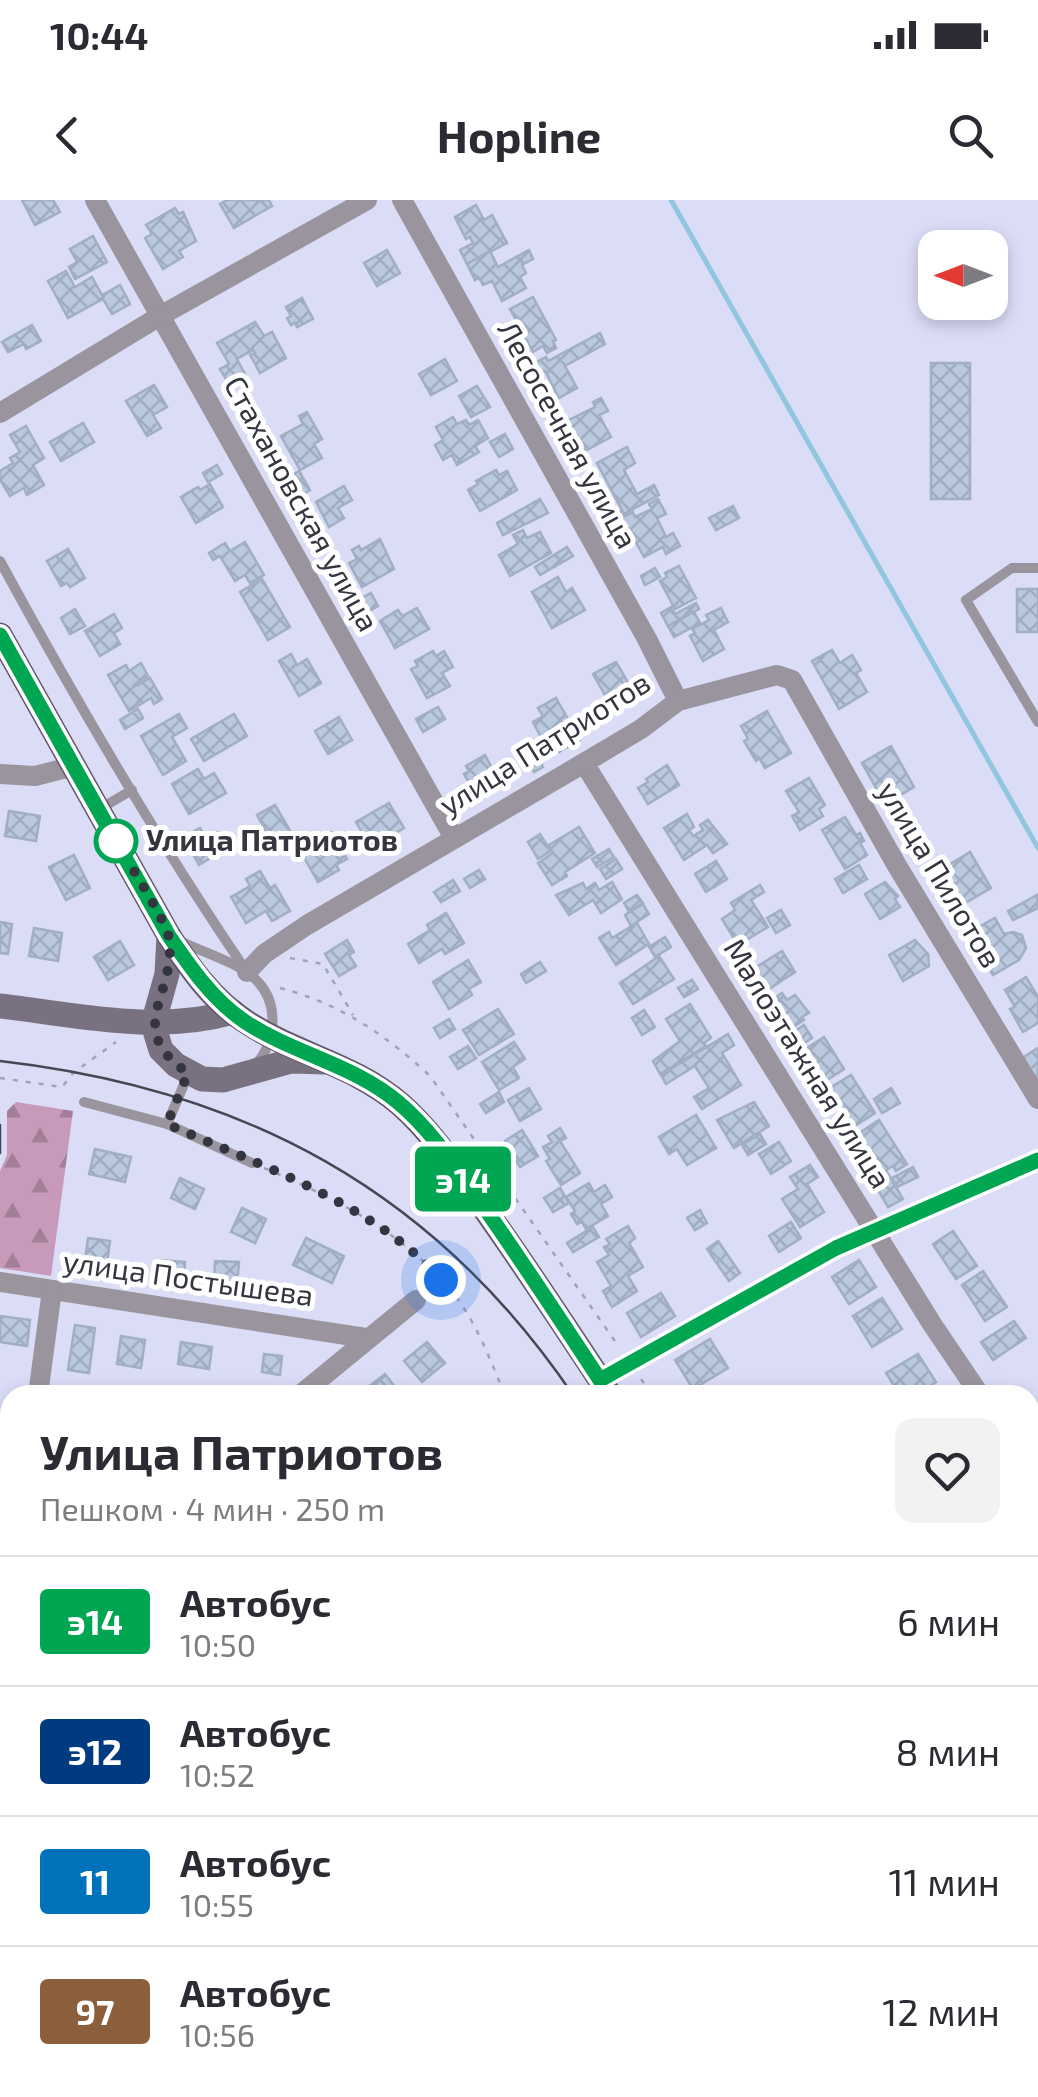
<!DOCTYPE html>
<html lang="ru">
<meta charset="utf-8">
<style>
body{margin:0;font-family:"Exo 2",sans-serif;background:#f2f2f3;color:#2b2b33;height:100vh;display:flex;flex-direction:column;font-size:38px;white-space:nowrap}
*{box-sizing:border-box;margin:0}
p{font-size:32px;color:#7c7c81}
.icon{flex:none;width:55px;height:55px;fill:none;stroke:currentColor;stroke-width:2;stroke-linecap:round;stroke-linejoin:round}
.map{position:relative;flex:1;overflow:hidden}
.details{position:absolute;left:0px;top:1185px;width:1040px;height:712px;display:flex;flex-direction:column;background:#fff;border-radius:30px 30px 0 0;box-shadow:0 5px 15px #0003}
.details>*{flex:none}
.badge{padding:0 20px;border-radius:8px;font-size:35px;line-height:65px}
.needle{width:65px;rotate:270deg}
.fabs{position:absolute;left:918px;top:30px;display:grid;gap:20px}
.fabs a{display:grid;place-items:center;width:90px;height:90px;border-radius:20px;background:#fff;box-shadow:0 5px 15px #0003;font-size:50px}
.you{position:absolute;width:50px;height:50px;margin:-25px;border:8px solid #fff;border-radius:50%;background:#1a73e8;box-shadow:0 0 0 15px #1a73e833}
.map>.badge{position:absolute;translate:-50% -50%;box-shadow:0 0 0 5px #fff}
.round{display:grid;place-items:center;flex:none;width:105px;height:105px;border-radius:20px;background:#f2f2f3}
.summary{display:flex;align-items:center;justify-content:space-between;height:170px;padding:0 40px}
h1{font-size:48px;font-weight:700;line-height:75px}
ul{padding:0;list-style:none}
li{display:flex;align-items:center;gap:30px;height:130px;padding:0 40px;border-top:2px solid #e1e1e2}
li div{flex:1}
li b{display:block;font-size:38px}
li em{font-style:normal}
li .badge{min-width:110px;font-weight:700;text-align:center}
.status{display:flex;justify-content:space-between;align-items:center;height:70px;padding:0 50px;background:#fff;direction:ltr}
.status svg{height:28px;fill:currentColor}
header{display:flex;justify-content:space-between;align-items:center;height:130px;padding:0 40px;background:#fff;font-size:45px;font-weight:700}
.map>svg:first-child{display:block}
</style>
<div class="status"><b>10:44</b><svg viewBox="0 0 49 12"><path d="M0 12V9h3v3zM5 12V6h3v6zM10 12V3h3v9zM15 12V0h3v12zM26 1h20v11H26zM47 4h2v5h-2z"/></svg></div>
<header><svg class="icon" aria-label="back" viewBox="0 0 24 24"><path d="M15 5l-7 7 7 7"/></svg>Hopline<svg class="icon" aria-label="search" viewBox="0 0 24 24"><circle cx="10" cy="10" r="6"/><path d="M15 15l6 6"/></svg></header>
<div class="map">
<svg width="1038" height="1897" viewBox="0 0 1038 1897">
<defs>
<pattern id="forest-firs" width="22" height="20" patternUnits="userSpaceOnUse" patternTransform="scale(2.5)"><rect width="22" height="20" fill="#c69ab8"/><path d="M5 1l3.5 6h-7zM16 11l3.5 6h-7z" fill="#a27e97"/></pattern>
<pattern id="water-waves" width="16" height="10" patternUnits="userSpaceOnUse" patternTransform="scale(2.5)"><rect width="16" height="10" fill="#92c5df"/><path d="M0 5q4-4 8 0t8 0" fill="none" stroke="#78a1b6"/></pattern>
<pattern id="building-cross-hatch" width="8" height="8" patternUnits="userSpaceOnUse" patternTransform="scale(2.5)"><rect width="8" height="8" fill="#bac9df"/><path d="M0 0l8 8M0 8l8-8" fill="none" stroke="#a0adc0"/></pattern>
</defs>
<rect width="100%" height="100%" fill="#dbdcf6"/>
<g fill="url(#forest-firs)">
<path d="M16,902L73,911L51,1076L0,1068V971L7,955V911Z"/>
<path d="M10,1614V1888H404L411,1897H0V1622Z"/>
<path d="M636,1888H753L740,1897H646Z"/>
</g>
<path fill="url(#water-waves)" d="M0,1511L10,1517V1592L0,1604Z"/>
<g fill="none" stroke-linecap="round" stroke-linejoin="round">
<path stroke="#92c5df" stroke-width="5" d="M671,0L1038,648"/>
</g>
<g fill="url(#building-cross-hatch)" stroke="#a0afc4" stroke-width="2.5">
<path d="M22,0H53L60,12L35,25Z"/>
<path d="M227,0H269L272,6L234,28L220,4Z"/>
<path d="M476,5L484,20L492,15L507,43L467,64L460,50L473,43L470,37L466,39L455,17Z"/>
<path d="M175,8L179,14L183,12L196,41L179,51L183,57L163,69L145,38L152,34L146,25Z"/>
<path d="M93,36L107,62L75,79L69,67L77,62L70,49Z"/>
<path d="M387,50L400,73L377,86L364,63Z"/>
<path d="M529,50L533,59L522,65L526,73L520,77L526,88L502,101L492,81L483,85L479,78L475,80L467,64L490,51L498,67Z"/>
<path d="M66,71L75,87L92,77L102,95L120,85L130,104L112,114L103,99L68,118L48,81Z"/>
<path d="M533,97L556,140L553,141L556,148L547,153L543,146L533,152L510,109Z"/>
<path d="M302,98L313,119L297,127L295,123L291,125L287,118L291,116L286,107Z"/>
<path d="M255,122L264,136L272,132L286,158L260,173L250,155L255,153L253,150L237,159L246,176L230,186L220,169L229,164L217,143Z"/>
<path d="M32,125L41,141L26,149L24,144L8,152L2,142Z"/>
<path d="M600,133L605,144L565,166L577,188L559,198L545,171L531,178L525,168L546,157L548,161Z"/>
<path d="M445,159L457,181L431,195L419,174Z"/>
<rect x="931" y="163" width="39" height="136"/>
<path d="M154,185L167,207L153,215L161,228L147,236L126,201Z"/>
<path d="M477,186L490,207L471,217L459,196Z"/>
<path d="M601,198L608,211L599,215L611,237L585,251L569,220L595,207L593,202Z"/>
<path d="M307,212L322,239L314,244L322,258L300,270L281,236L303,224L299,216Z"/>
<path d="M453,217L457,224L466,220L469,225L478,220L488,238L475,246L479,252L457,265L452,255L443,260L435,245L443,240L436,227Z"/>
<path d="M83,223L94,242L61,261L50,242Z"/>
<path d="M26,226L44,258L33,265L44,285L27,295L24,288L10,296L0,280V271L13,263L10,258L20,252L10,235Z"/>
<path d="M505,234L513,249L499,257L490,242Z"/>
<path d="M627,247L635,263L624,270L637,294L654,285L659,295L624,314L597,263Z"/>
<path d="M217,265L222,274L208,282L203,273Z"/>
<path d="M496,270L499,275L507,271L517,290L480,311L468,290L478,284L476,281Z"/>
<path d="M299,271L310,290L295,299L284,280Z"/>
<path d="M210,284L223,307L196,323L181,297L198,287L200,290Z"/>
<path d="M344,286L352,300L338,308L344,318L329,327L316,302Z"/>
<path d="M540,299L548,313L503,335L497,323Z"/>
<path d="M658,299L666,314L657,318L666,337L673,333L680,346L666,354L663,347L644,357L633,337L626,341L623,335L613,340L607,330L611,327L606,318L620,311L622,317L633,312L635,317L652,309L649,304Z"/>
<path d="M733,306L739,318L716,330L709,318Z"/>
<path d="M523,330L527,338L540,332L551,353L510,376L499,355L518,344L513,335Z"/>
<path d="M380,339L394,369L362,387L349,363L357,359L352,350L359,346L361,350Z"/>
<path d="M245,342L264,375L250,383L245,375L235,381L220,356L213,360L209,353L225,343L230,351Z"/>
<path d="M567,347L573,356L540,375L535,367Z"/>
<path d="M68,349L85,378L70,387L67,383L61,386L47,361Z"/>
<path d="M679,366L696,398L675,409L660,381L667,377L665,373Z"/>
<path d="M655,368L660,377L645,385L641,376Z"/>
<path d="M558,377L566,392L572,388L585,410L552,428L532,392Z"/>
<path d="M262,379L290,427L268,440L240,392Z"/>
<rect x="1017" y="389" width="21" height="43"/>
<path d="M371,393L378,406L359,417L351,404Z"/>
<path d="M696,403L699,409L668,426L661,413L671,407L675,414Z"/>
<path d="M417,408L429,429L395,448L380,421L398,410L402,416Z"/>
<path d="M721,408L728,422L714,430L724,449L703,461L690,436L695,433L692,429L709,420L706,415Z"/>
<path d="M75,409L85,426L70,434L61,418Z"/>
<path d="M694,412L700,423L674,437L668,426Z"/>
<path d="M114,414L122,428L114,433L120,444L100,456L85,431Z"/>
<path d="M832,450L840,463L852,455L861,470L856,473L867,492L839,509L812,461Z"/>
<path d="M433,451L436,456L444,451L453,467L442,473L450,486L427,498L411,469L418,466L415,461Z"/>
<path d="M291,454L297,465L307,459L321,483L299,496L279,461Z"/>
<path d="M616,462L637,498L614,511L593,474Z"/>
<path d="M141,463L148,476L135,484L136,486L150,478L162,499L154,504L151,498L129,511L108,475L126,465L129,471Z"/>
<path d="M556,498L580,540L559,552L552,539L544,543L533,522L543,516L538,508Z"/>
<path d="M438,507L445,519L423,532L416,519Z"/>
<path d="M138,509L143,518L125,529L120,520Z"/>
<path d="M767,511L791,553L765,568L759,558L756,561L744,541L748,539L741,526Z"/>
<path d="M179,514L187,528L172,537L186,561L163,575L141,536Z"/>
<path d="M234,514L247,536L204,561L191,539Z"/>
<path d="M339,517L352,540L328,554L315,531Z"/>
<path d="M891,546L914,587L885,604L862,563Z"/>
<path d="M535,552L543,567L534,572L526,557Z"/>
<path d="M485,555L497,578L479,588L476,583L471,586L464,574L469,571L466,566Z"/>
<path d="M667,565L679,585L648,604L638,588L648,582L646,579Z"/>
<path d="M198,569L204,579L214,573L226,593L189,614L172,584Z"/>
<path d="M809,578L825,605L819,609L823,616L800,630L792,616L799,612L786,591Z"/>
<path d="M389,603L404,628L371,648L356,622Z"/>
<path d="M275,605L295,639L277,650L257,615Z"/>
<path d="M9,611L40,616L36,641L5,636Z"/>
<path d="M687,614L694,627L689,630L693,636L703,630L700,625L708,620L727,644L713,653L707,645L684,660L664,628Z"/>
<path d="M845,617L856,635L860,633L864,641L860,643L867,655L845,669L822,630Z"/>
<path d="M579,627L595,653L565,672L567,676L552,685L538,663L553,653L549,645Z"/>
<path d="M200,628L206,638L190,647L184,637Z"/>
<path d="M218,632L227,648L199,665L190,649Z"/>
<path d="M331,632L347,659L336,665L339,670L318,682L302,654L311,649L309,645Z"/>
<path d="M540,634L551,651L538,659L528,642Z"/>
<path d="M609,649L614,657L597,667L592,659Z"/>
<path d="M970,652L991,688L960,706L939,671Z"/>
<path d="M74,655L90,688L66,700L49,667Z"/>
<path d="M616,659L622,669L606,679L600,669Z"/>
<path d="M716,661L727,679L706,692L695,674Z"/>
<path d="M859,665L867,679L843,693L835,679Z"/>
<path d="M479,670L485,679L470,688L464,679Z"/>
<path d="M260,671L270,688L275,685L290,711L272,721L266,711L246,723L231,697L250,686L246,679Z"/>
<path d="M453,680L460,691L441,702L434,692Z"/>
<path d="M612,682L622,699L601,713L593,700L569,715L556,695L583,683L586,689L595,683L599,690Z"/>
<path d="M885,682L898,696L895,699L900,707L880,719L865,694Z"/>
<path d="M760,685L764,692L751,700L768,727L738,745L722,719L735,710L731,703Z"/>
<path d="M637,695L643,703L629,712L624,703Z"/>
<path d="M1037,695L1038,708L1013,720L1008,711Z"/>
<path d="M643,704L649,714L631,726L625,715Z"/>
<path d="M781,710L790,725L776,733L767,718Z"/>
<path d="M446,713L464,743L445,754L442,749L419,763L408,744L430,730L427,725Z"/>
<path d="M995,718L1004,734L1013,732L1022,735L1026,748L1019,760L993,775L968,733Z"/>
<path d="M0,722L12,724L8,754L0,753Z"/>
<path d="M637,723L649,744L616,765L599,738L609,732L612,738Z"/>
<path d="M34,728L62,733L58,761L29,756Z"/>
<path d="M665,737L671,747L655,757L649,747Z"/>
<path d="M347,740L354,752L349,755L356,766L339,776L325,754Z"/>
<path d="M915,740L928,754L929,766L903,781L889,755Z"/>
<path d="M120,741L134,765L108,780L94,757Z"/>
<path d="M744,743L749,751L734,761L729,752Z"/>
<path d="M782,751L795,772L766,791L753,769Z"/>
<path d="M659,756L674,779L633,804L620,783Z"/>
<path d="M468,760L481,782L469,789L472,795L449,809L433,782Z"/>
<path d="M540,762L546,771L526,783L521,774Z"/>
<path d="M1026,777L1038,797V823L1023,832L1010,809L1015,807L1005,790Z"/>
<path d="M692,780L698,789L684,797L678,788Z"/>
<path d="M782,793L787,800L795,795L809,813L802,817L804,820L792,828L778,806L772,810L767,803Z"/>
<path d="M690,804L711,838L704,843L706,846L660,874L653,861L680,841L666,819Z"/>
<path d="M498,809L514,834L479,855L463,830Z"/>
<path d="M644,810L655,827L642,835L632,818Z"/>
<path d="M449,819L455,829L440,838L434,828Z"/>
<path d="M804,825L812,838L794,850L786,837Z"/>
<path d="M728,834L734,845L722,853L741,885L702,909L694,897L709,888L695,866L666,884L661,875Z"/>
<path d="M824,837L844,869L824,882L826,885L815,893L809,883L820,876L804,850Z"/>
<path d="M514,842L525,859L513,867L519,878L499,890L482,862Z"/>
<path d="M468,846L476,858L458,869L450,857Z"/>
<path d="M1038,848V892L1019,860Z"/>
<path d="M851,875L875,913L850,929L839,912L843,909L830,888Z"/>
<path d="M529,888L541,909L520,921L508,900Z"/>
<path d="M891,888L900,903L882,913L874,899Z"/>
<path d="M499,892L504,902L486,913L480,904Z"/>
<path d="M754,902L769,926L734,948L717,920Z"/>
<path d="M696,915L716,948L687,965L677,949L669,954L659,937Z"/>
<path d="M879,920L907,964L896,971L893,966L878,975L856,940L863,935L861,932Z"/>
<path d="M560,928L566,938L560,941L580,973L561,985L546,961L550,959L543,947L552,942L548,936Z"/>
<path d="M522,930L538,956L520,967L505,941Z"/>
<path d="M760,934L766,944L748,955L742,945Z"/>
<path d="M779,942L791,961L771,974L759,954Z"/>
<path d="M95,949L131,957L125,982L89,974Z"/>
<path d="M810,965L818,977L807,984L824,1012L800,1027L782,999L798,989L790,977Z"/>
<path d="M913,967L918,977L897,987L892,978Z"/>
<path d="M887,972L903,999L888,1007L872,980Z"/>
<path d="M180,978L204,989L195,1009L171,998Z"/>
<path d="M589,983L594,992L605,985L612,997L601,1004L608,1016L586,1029L582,1022L577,1024L571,1014L575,1011L566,997Z"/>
<path d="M560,988L569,1003L553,1012L544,998Z"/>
<path d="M242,1008L266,1019L255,1043L231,1032Z"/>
<path d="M700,1010L707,1023L695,1030L687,1018Z"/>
<path d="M791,1022L801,1038L779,1052L769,1036Z"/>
<path d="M628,1026L635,1038L629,1043L643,1067L628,1076L637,1091L612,1107L603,1091L611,1086L597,1062L609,1055L604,1047L610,1044L606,1039Z"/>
<path d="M593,1027L599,1037L573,1052L567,1043Z"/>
<path d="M953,1031L977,1066L956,1079L933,1044Z"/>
<path d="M88,1038L110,1041L106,1071L84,1068Z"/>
<path d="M306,1038L344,1056L332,1083L293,1065Z"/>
<path d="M718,1041L740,1073L729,1081L707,1049Z"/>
<path d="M156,1060L185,1062L184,1081L155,1079Z"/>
<path d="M859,1060L876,1087L849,1104L832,1077Z"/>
<path d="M215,1061L239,1062L237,1084L214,1083Z"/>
<path d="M983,1071L1007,1107L985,1121L962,1085Z"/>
<path d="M661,1093L675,1116L641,1137L627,1113Z"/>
<path d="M882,1098L902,1129L872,1147L853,1116Z"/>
<path d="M0,1116L30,1120L27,1146L0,1142Z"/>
<path d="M1014,1121L1026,1138L993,1160L981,1142Z"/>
<path d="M75,1125L95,1128L89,1173L68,1170Z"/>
<path d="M121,1136L145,1140L141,1168L117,1164Z"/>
<path d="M710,1139L728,1168L693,1189L675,1160Z"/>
<path d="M181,1142L212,1147L209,1169L178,1164Z"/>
<path d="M427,1142L445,1163L422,1182L404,1161Z"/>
<path d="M264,1154L282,1156L280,1175L262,1172Z"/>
<path d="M918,1154L936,1182L915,1195H900L886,1173Z"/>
<path d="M385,1174L398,1191L392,1195H358Z"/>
</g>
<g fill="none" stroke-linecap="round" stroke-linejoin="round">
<g stroke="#a2a2b7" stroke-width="2.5" stroke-dasharray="5 8" stroke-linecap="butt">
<path d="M290,758L323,764L353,815"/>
<path d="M280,788C339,803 386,835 430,876L619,1147"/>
<path d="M0,878L62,887L73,873L116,842"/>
<path d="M264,968C335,998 409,1035 456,1097C478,1126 491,1162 505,1195"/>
<path d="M435,1097L456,1099"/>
<path d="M641,1179L652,1195"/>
<path d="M1030,1642L1038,1638"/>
<path d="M1030,1785L1038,1797"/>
<path d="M884,1888V1897"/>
<path d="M972,1888L978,1897"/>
</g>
<g stroke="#9a949e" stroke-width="10">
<path d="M0,361C76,501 157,640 247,772"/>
<path d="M1038,368H1012L966,400L1038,522"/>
<path d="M98,610L132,590"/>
<path d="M182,742C224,762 278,771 272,828C270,841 266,854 256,864"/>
<path d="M84,902L167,924L252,963"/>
<path d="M167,924L188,875"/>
<path d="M441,1888L448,1897"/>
<path d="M614,1888L624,1897"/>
<path d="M935,1888L941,1897"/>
<path d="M758,1897L770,1888"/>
</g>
<g stroke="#9a949e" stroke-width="20">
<path d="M95,0L454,638"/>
<path d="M402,0L647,439L678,501"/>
<path d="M0,213L160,116L367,0"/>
<path d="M584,563L932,1124L980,1195"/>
<path d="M0,574L35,576L74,566"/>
<path d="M247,772L264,754L307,725L584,563L641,529L678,501L777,475L792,480L896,664L1038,899"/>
<path d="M0,1082L366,1138"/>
<path d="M600,1181L835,1048L1038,960"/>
<path d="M38,1195L52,1090"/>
<path d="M300,1195L416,1100"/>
<path d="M1030,1269L1038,1281"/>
<path d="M0,1289L10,1290"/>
<path d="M0,1443L10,1380"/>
<path d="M782,1888L785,1897"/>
</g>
<g stroke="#79717f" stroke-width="25">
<path d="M169,736L167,774L153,824L161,850L176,865L202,879L223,880L291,861L326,862"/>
<path d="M0,806C77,815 157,834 233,812"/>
</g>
<g stroke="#625869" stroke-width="25">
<path d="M0,435L169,736C190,768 212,800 245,821C294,854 354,864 400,904C432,932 456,969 481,1004C526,1067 568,1131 610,1195"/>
<path d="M1030,1844L1038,1857"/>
</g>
<g stroke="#474753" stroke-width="2.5">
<path d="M0,861C244,889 434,990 573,1195"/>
<path d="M0,925V953"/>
<path d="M1010,1888L1016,1897"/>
</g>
</g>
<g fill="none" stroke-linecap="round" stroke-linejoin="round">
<g stroke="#fff" stroke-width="22">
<path id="line" d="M0,435L169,736C191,768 212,799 244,821C293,854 353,864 399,903C432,931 456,968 481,1003C522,1061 561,1121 600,1180L836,1048L1038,960"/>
</g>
<use href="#line" stroke="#00a651" stroke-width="15"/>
<path stroke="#35353f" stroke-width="10" stroke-dasharray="0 18" d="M116,641C127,661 166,720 169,738C177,796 122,828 188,873L167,924C256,964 377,1005 441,1080"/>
</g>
<circle fill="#fff" stroke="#00a651" stroke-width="5" cx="116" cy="641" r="20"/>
<g text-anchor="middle" stroke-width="10" stroke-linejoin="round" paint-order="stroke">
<g font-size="30" fill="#35353f" stroke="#fff">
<text transform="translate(567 235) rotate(61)" y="10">Лесосечная улица</text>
<text transform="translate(301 304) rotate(61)" y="10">Стахановская улица</text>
<text transform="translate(545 544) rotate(-32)" y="10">улица Патриотов</text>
<text transform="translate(939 675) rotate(59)" y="10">улица Пилотов</text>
<text transform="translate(807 864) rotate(58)" y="10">Малоэтажная улица</text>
<text transform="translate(188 1079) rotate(8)" y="10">улица Постышева</text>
</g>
<g font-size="30" font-weight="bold" fill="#35353f" stroke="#fff" text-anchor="start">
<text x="146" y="651">Улица Патриотов</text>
</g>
</g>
</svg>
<div class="fabs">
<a><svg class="needle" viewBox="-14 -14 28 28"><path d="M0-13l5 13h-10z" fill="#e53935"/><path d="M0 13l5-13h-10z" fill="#7c7c81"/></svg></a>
</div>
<div class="you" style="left:441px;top:1080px"></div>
<b class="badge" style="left:463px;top:979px;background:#00a651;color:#fff">э14</b>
<section class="details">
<div class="summary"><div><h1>Улица Патриотов</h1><p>Пешком · 4 мин · 250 m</p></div><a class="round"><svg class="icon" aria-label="heart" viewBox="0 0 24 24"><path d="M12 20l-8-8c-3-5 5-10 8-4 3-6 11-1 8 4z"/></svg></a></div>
<ul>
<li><span class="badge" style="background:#00a651;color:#fff">э14</span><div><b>Автобус</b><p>10:50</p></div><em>6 мин</em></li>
<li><span class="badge" style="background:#003b80;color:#fff">э12</span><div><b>Автобус</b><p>10:52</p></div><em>8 мин</em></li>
<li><span class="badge" style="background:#0072bc;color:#fff">11</span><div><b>Автобус</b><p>10:55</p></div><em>11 мин</em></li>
<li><span class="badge" style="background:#8b5e3c;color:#fff">97</span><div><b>Автобус</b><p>10:56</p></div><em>12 мин</em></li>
</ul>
</section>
</div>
